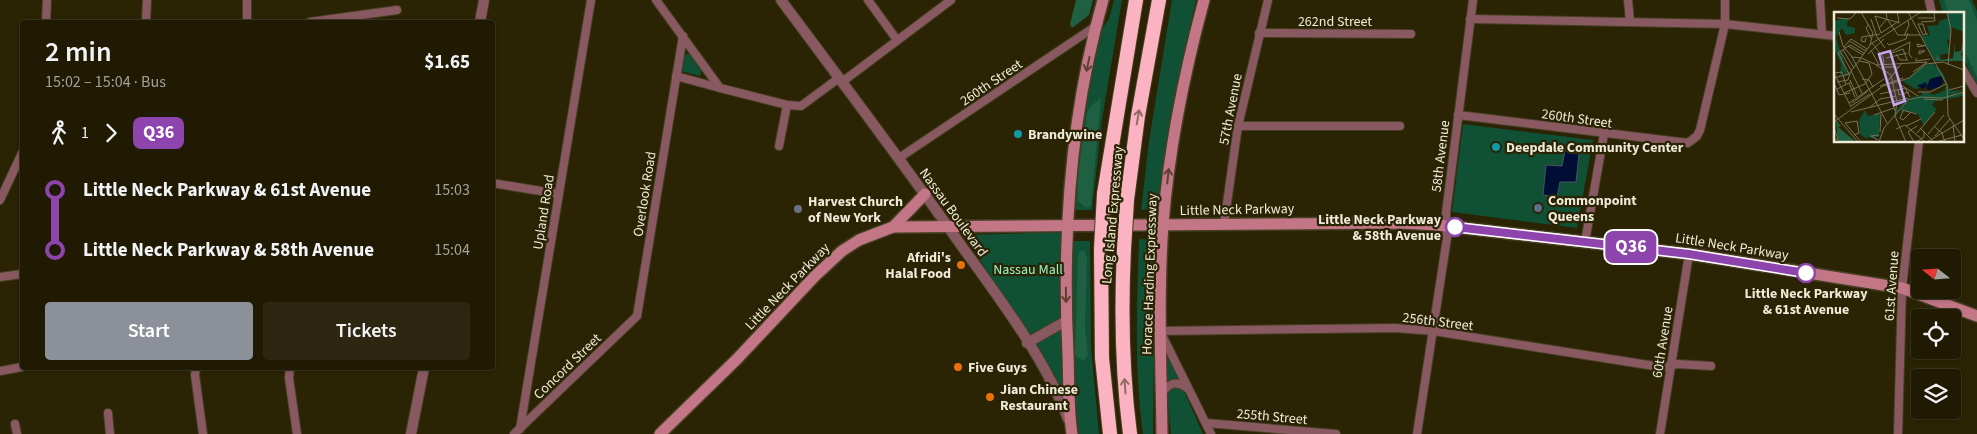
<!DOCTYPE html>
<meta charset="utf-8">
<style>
body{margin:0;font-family:"Source Sans 3",sans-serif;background:#2d2712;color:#f1f3f6;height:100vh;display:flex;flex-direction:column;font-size:19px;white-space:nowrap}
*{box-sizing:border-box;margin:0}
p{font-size:16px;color:#a2a19a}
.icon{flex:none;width:28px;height:28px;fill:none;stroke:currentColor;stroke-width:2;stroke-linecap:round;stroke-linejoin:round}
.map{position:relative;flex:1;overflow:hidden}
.panel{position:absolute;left:20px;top:20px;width:475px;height:350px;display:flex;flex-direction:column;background:#201a03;border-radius:5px;box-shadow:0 1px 4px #0004,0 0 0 1px #3d3825}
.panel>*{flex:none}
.badge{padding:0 10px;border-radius:8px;font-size:18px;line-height:32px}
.needle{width:32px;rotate:287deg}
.fabs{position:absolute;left:1911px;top:249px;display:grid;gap:10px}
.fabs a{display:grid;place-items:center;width:50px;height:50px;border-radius:5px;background:#201a03;box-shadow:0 1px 4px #0004,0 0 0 1px #3d3825;font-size:25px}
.map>.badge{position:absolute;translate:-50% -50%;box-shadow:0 0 0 2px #fff}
.legs{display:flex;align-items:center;gap:8px;height:55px;padding:0 25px;font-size:16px}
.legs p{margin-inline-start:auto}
.headline{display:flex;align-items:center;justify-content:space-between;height:85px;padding:0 25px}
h1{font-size:28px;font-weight:600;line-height:38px}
.action{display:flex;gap:10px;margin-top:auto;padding:10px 25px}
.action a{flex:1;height:58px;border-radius:5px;background:#8c9099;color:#fff;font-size:20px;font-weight:600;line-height:58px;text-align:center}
.action a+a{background:#2d2712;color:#f1f3f6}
ul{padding:0 25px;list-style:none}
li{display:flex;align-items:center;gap:18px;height:60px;font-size:19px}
li i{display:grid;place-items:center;width:8px;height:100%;margin:0 6px;background:currentColor}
li i::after{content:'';width:12px;height:12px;margin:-6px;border:4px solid;border-radius:50%;background:#201a03}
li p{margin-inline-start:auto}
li:first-child i{background:linear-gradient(#0000 50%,currentColor 0)}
li:last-child i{background:linear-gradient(currentColor 50%,#0000 0)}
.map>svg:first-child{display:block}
</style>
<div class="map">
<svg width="1977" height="434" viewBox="0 0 1977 434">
<rect width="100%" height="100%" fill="#2a2304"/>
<g fill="#105034">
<path d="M1114,0H1122L1102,119L1092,210H1073L1077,158L1087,93L1099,33L1109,19Z"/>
<path d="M1172,0H1196L1175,94L1157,209L1141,210L1149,141Z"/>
<path d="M1939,0H1972L1977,11V85L1963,58V14H1943Z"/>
<path d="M686,54L692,55L702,69L700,76L681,71L683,56Z"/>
<path d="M1463,124L1593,140L1577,228L1452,212Z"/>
<path d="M1063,232L1064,388L1059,391L965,235Z"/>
<path d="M1139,239L1155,240L1153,434H1143C1134,369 1137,305 1139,239Z"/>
<path d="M1071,241H1090L1091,348L1099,434H1079L1078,428L1072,360Z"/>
<path d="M1162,348H1165L1203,434H1171Z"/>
</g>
<g fill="#1e6041">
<path d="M1076,0H1093L1089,15L1072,28L1070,24Z"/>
<path d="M1944,0H1969L1977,20V77L1963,48V14H1949Z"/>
<path d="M1101,98L1091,206L1086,208L1078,201L1077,180L1087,113L1091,106Z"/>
<path d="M1084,250L1087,257L1085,328L1088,354L1084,361L1075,355L1078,253Z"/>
</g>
<path fill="#000e35" stroke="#485066" d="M1565,151L1579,154L1576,182H1560L1557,197L1543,195L1546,165L1562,166Z"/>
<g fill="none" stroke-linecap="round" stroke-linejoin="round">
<g stroke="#463f22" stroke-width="10">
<g id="minor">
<path d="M247,0V22"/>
<path d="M656,0L720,88L787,105L801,106L839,78"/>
<path d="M868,0L897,40"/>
<path d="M1628,0L1630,22"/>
<path d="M1820,0L1822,34"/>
<path d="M1929,0L1932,14"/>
<path d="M1470,19L1725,24L1836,36"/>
<path d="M46,22L47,0"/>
<path d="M146,22L147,0"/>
<path d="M310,22L397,10"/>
<path d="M1259,33L1411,34"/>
<path d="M1963,70L1977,93"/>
<path d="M676,76L720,88"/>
<path d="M842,82L951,0"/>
<path d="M1458,115L1688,143L1697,136L1700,130L1725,24V0"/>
<path d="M1238,126H1400"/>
<path d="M779,146L787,105"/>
<path d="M899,158L1096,26"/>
<path d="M492,183L559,194"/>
<path d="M0,200L22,153"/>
<path d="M1224,224L1238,126L1268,0"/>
<path d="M1585,242L1604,134"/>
<path d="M0,277L22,274"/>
<path d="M196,368L195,375L203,434"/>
<path d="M290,368L289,378L297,434"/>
<path d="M0,371L22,367"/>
<path d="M1161,395C1168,383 1176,380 1187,388"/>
<path d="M108,413L110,434"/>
<path d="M1206,423L1336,434"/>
<path d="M15,424L17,434"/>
<path d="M520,429L591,0"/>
<path d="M514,434L637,316L683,36"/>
<path d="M1211,434L1160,331L1396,328L1433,331L1661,367L1678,364L1711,366"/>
<path d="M1417,434L1447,238L1446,213L1473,0"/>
<path d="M1660,434L1689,254"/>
<path d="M1898,434L1902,288L1919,141"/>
</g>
</g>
<g stroke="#463f22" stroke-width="12">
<g id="tertiary">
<path d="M781,0C842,82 904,164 963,248C1000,299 1046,360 1068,419"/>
<path d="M480,22L484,0"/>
<path d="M1027,343L1066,321"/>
<path d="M411,434L424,368"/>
</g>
</g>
<g stroke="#463f22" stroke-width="14">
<g id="secondary">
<path d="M893,227L925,194"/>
<path d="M660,434L737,359L815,276L842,251L859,240L893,227L1402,223L1437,225L1689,254L1902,288L1977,316"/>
<path d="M1072,434C1068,408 1069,380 1068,354C1062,234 1070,116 1103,0"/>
<path d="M1162,434C1161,364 1158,294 1163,224C1169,148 1184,74 1204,0"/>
</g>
</g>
<g stroke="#463f22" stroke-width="16">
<g id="motorway">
<path d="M1104,194L1136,0"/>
<path d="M1127,200L1138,116L1159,0"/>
<path d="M1101,249L1102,358L1110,434"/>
<path d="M1124,249C1121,311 1122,372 1130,434"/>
</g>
</g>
<use href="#minor" stroke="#895962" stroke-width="8"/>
<use href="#tertiary" stroke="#895962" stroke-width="10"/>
<use href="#secondary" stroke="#c27686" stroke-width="11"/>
<use href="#motorway" stroke="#fbb3c1" stroke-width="14"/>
<g stroke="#463f22" stroke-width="16" stroke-linecap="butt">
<g id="motorway-bridge">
<path d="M1101,249L1104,194"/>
<path d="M1124,249L1127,200"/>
</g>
</g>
<use href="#motorway-bridge" stroke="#fbb3c1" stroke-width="14"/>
</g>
<defs><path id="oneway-shaft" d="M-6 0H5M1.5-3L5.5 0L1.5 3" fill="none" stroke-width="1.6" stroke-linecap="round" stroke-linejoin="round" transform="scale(1.25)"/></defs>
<g stroke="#5f4032">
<use href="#oneway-shaft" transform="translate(1088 64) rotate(102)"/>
<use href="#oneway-shaft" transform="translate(1168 176) rotate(-84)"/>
<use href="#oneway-shaft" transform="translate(1066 295) rotate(89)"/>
</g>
<g stroke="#926b62">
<use href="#oneway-shaft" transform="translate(1138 117) rotate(-80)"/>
<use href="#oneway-shaft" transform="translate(1125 386) rotate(-94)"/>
</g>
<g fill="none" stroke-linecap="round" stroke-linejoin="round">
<g stroke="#fff" stroke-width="11">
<path id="line-1" d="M1455,227L1689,254L1806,273"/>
</g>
<use href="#line-1" stroke="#8e44ad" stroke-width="8"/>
</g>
<g fill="#0f9aa8" stroke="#2a2304" stroke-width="2">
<circle cx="1018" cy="134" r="5"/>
<circle cx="1496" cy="147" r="5"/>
</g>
<circle fill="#5c6f8a" stroke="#2a2304" stroke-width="2" cx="1538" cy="208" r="5"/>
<circle fill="#6b7280" stroke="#2a2304" stroke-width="2" cx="798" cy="209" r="5"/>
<g fill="#fff" stroke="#8e44ad" stroke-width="2.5">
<circle cx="1455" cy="227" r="9"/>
<circle cx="1806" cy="273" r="9"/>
</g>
<g fill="#e8710a" stroke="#2a2304" stroke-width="2">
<circle cx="961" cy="265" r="5"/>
<circle cx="958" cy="367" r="5"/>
<circle cx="990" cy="397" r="5"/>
</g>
<g text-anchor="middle" stroke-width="4.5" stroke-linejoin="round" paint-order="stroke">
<g font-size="14" fill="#efebd9" stroke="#2a2304">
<text x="1335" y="26">262nd Street</text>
<text transform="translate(991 82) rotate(-34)" y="5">260th Street</text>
<text transform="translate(1230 109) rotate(-79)" y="5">57th Avenue</text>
<text transform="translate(1577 118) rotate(8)" y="5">260th Street</text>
<text transform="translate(1440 156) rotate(-83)" y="5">58th Avenue</text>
<text transform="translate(644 194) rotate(-81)" y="5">Overlook Road</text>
<text transform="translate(1237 209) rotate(-1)" y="5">Little Neck Parkway</text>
<text transform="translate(543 212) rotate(-81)" y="5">Upland Road</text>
<text transform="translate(954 212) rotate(54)" y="5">Nassau Boulevard</text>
<text transform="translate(1112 215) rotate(-85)" y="5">Long Island Expressway</text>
<text transform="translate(1732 246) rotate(9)" y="5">Little Neck Parkway</text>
<text transform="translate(1149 274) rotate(-88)" y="5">Horace Harding Expressway</text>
<text transform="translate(787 286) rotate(-46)" y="5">Little Neck Parkway</text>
<text transform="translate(1891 286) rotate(-86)" y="5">61st Avenue</text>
<text transform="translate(1438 321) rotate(7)" y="5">256th Street</text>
<text transform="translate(1662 342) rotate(-81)" y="5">60th Avenue</text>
<text transform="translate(567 366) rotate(-44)" y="5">Concord Street</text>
<text transform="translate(1272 416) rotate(5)" y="5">255th Street</text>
</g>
<g font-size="14" font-weight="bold" fill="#efebd9" stroke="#2a2304" text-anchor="start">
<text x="1028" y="139">Brandywine</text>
<text x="1506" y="152">Deepdale Community Center</text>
<text x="1548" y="205">Commonpoint<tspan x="1548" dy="16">Queens</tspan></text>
<text x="808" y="206">Harvest Church<tspan x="808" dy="16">of New York</tspan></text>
<text x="951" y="262" text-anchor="end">Afridi's<tspan x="951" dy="16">Halal Food</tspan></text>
<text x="968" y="372">Five Guys</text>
<text x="1000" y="394">Jian Chinese<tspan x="1000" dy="16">Restaurant</tspan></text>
</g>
<g font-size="14" font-weight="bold" fill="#efebd9" stroke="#2a2304" text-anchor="end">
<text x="1441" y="224">Little Neck Parkway<tspan x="1441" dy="16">&amp; 58th Avenue</tspan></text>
<text x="1806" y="298" text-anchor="middle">Little Neck Parkway<tspan x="1806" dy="16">&amp; 61st Avenue</tspan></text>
</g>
<g font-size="14" fill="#97f4c2" stroke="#2a2304">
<text x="1028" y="274">Nassau Mall</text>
</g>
</g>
<g transform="translate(1834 12)">
<rect width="130" height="130" fill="#2a2304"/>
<path d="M113,0H130V20L117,15L116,27L113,28L116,41L106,43L107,48L101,49L87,24L96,23L93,14L105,13V9L114,6ZM14,6L13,14L21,16V21L12,23L8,16L2,25L14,63L11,64L10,59L6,64L7,52L1,38L0,9ZM101,51L99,52L109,61L116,79L130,78L117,84L130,81V84L101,89L98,93L103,97L90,113L83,101L67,98L63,106L67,96L70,91L87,85L71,89L65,97L62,104L60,101L68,91L74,86L88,83V79L100,83L111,78L112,73L108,64L96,67L93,74L84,72L86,76L81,77L68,69L59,70L72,68L89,54ZM31,98L34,104L46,102L45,125L31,126L26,122L25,108Z" fill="#105034"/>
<path d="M130,25V37L127,42L130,49H101L104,42L106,48L119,46L121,31V40L127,39ZM2,109H3L7,114L4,115L22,130H4Z" fill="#1e6041"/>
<path d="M107,64L109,70L106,75L94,78L92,74L89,77L83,74L92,70L93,74L96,67Z" fill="#000e35"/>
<path fill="none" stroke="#797359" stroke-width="1" d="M27,0L39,21L36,33M74,0L113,73L114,104L130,127M113,0L117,18L114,53M41,4L66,11M41,4L47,21M3,6L16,7L23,0M84,6H101M37,7L43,25L51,36M53,7L64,23H86M87,10L101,9L100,0M35,12L32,16L37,26M45,16L53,7L52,0M5,20L9,34L18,45L27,46M47,21L65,9L63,0M92,22L89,12H84L89,23L92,22H94M70,24L75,13L74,9M32,26L31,30L27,29L28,25L46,22M15,29L32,39M38,31L49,45L50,52M53,31L55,33L72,27L74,21M14,34L29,43M90,34L83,32L84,35L92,33M10,35L17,27L33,37M9,38L20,56M37,38L45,53M6,39L17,58M58,39L76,30L75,42L78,46M85,39H91L85,42ZM58,41L69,37L73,48M34,42L50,27M62,42L66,48H74M18,45L53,111M27,46L43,53M52,46L73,41M82,46V49L96,47M25,49L35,51L38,62M42,53L57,63L63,90L61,104L72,130M43,53L93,50M49,55H65M17,59L28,81M79,60L93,50M0,61L8,60L12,73M0,61L17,95M15,62L4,41L16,33L30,41M0,66L15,62L37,32L87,0M28,67L35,68L39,75M16,68L23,84M3,70L14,68L16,61M53,70L68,51M0,71L5,83L16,81M15,71L21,85M64,71L84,84M54,73L61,99M46,74L69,66M3,77L17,70M64,77L65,83L75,80M115,78L130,74M84,80H96L112,72M10,81L31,72L38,62M46,82L71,76L76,85M90,87L109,88M15,91L50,67M18,91L34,79M17,94L36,82M35,96L46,87L62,84M68,98L83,102M69,99L66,106L69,108L77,100M17,100L74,86M0,102L24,130M40,103L60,96M0,110L49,74L75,66L92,52L109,50L130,58M11,111L23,109L25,121L20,123M11,111L27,130M119,113L121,130M72,114L87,107M101,115L108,121L111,130M0,116L4,127L0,128M86,116L100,130M62,117L71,113L91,130M46,120L47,102M83,121L101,100M94,122L110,103M101,124L116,107M44,128L37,124L45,123M45,130L50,116L74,88L87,85L109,86L130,80M80,130L74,120L83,114M82,130L90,125V119M93,130L130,108M102,130L128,123"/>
<path fill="#c7a6ef" fill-opacity="0.15" stroke="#c7a6ef" stroke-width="2.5" d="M56,39L71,89L60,93L45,42Z"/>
<rect width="130" height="130" fill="none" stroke="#efebd9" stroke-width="2.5"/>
</g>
</svg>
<div class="fabs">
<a><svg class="needle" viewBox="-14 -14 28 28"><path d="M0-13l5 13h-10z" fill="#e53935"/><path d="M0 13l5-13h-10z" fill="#a2a19a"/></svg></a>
<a><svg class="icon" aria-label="locate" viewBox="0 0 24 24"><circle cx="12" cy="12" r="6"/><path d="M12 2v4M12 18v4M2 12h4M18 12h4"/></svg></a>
<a><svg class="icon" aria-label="layers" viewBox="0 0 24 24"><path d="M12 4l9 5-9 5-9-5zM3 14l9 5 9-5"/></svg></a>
</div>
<b class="badge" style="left:1631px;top:247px;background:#8e44ad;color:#fff">Q36</b>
<section class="panel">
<div class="headline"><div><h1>2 min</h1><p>15:02 – 15:04 · Bus</p></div><b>$1.65</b></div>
<div class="legs"><svg class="icon" aria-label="walk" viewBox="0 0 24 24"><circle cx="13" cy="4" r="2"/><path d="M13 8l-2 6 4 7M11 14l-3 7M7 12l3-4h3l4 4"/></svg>1<svg class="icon" aria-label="forward" viewBox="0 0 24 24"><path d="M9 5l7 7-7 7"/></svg><b class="badge" style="background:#8e44ad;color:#fff">Q36</b></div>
<ul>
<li><i style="color:#8e44ad"></i><b>Little Neck Parkway &amp; 61st Avenue</b><p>15:03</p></li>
<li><i style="color:#8e44ad"></i><b>Little Neck Parkway &amp; 58th Avenue</b><p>15:04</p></li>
</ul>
<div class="action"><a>Start</a><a>Tickets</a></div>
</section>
</div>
